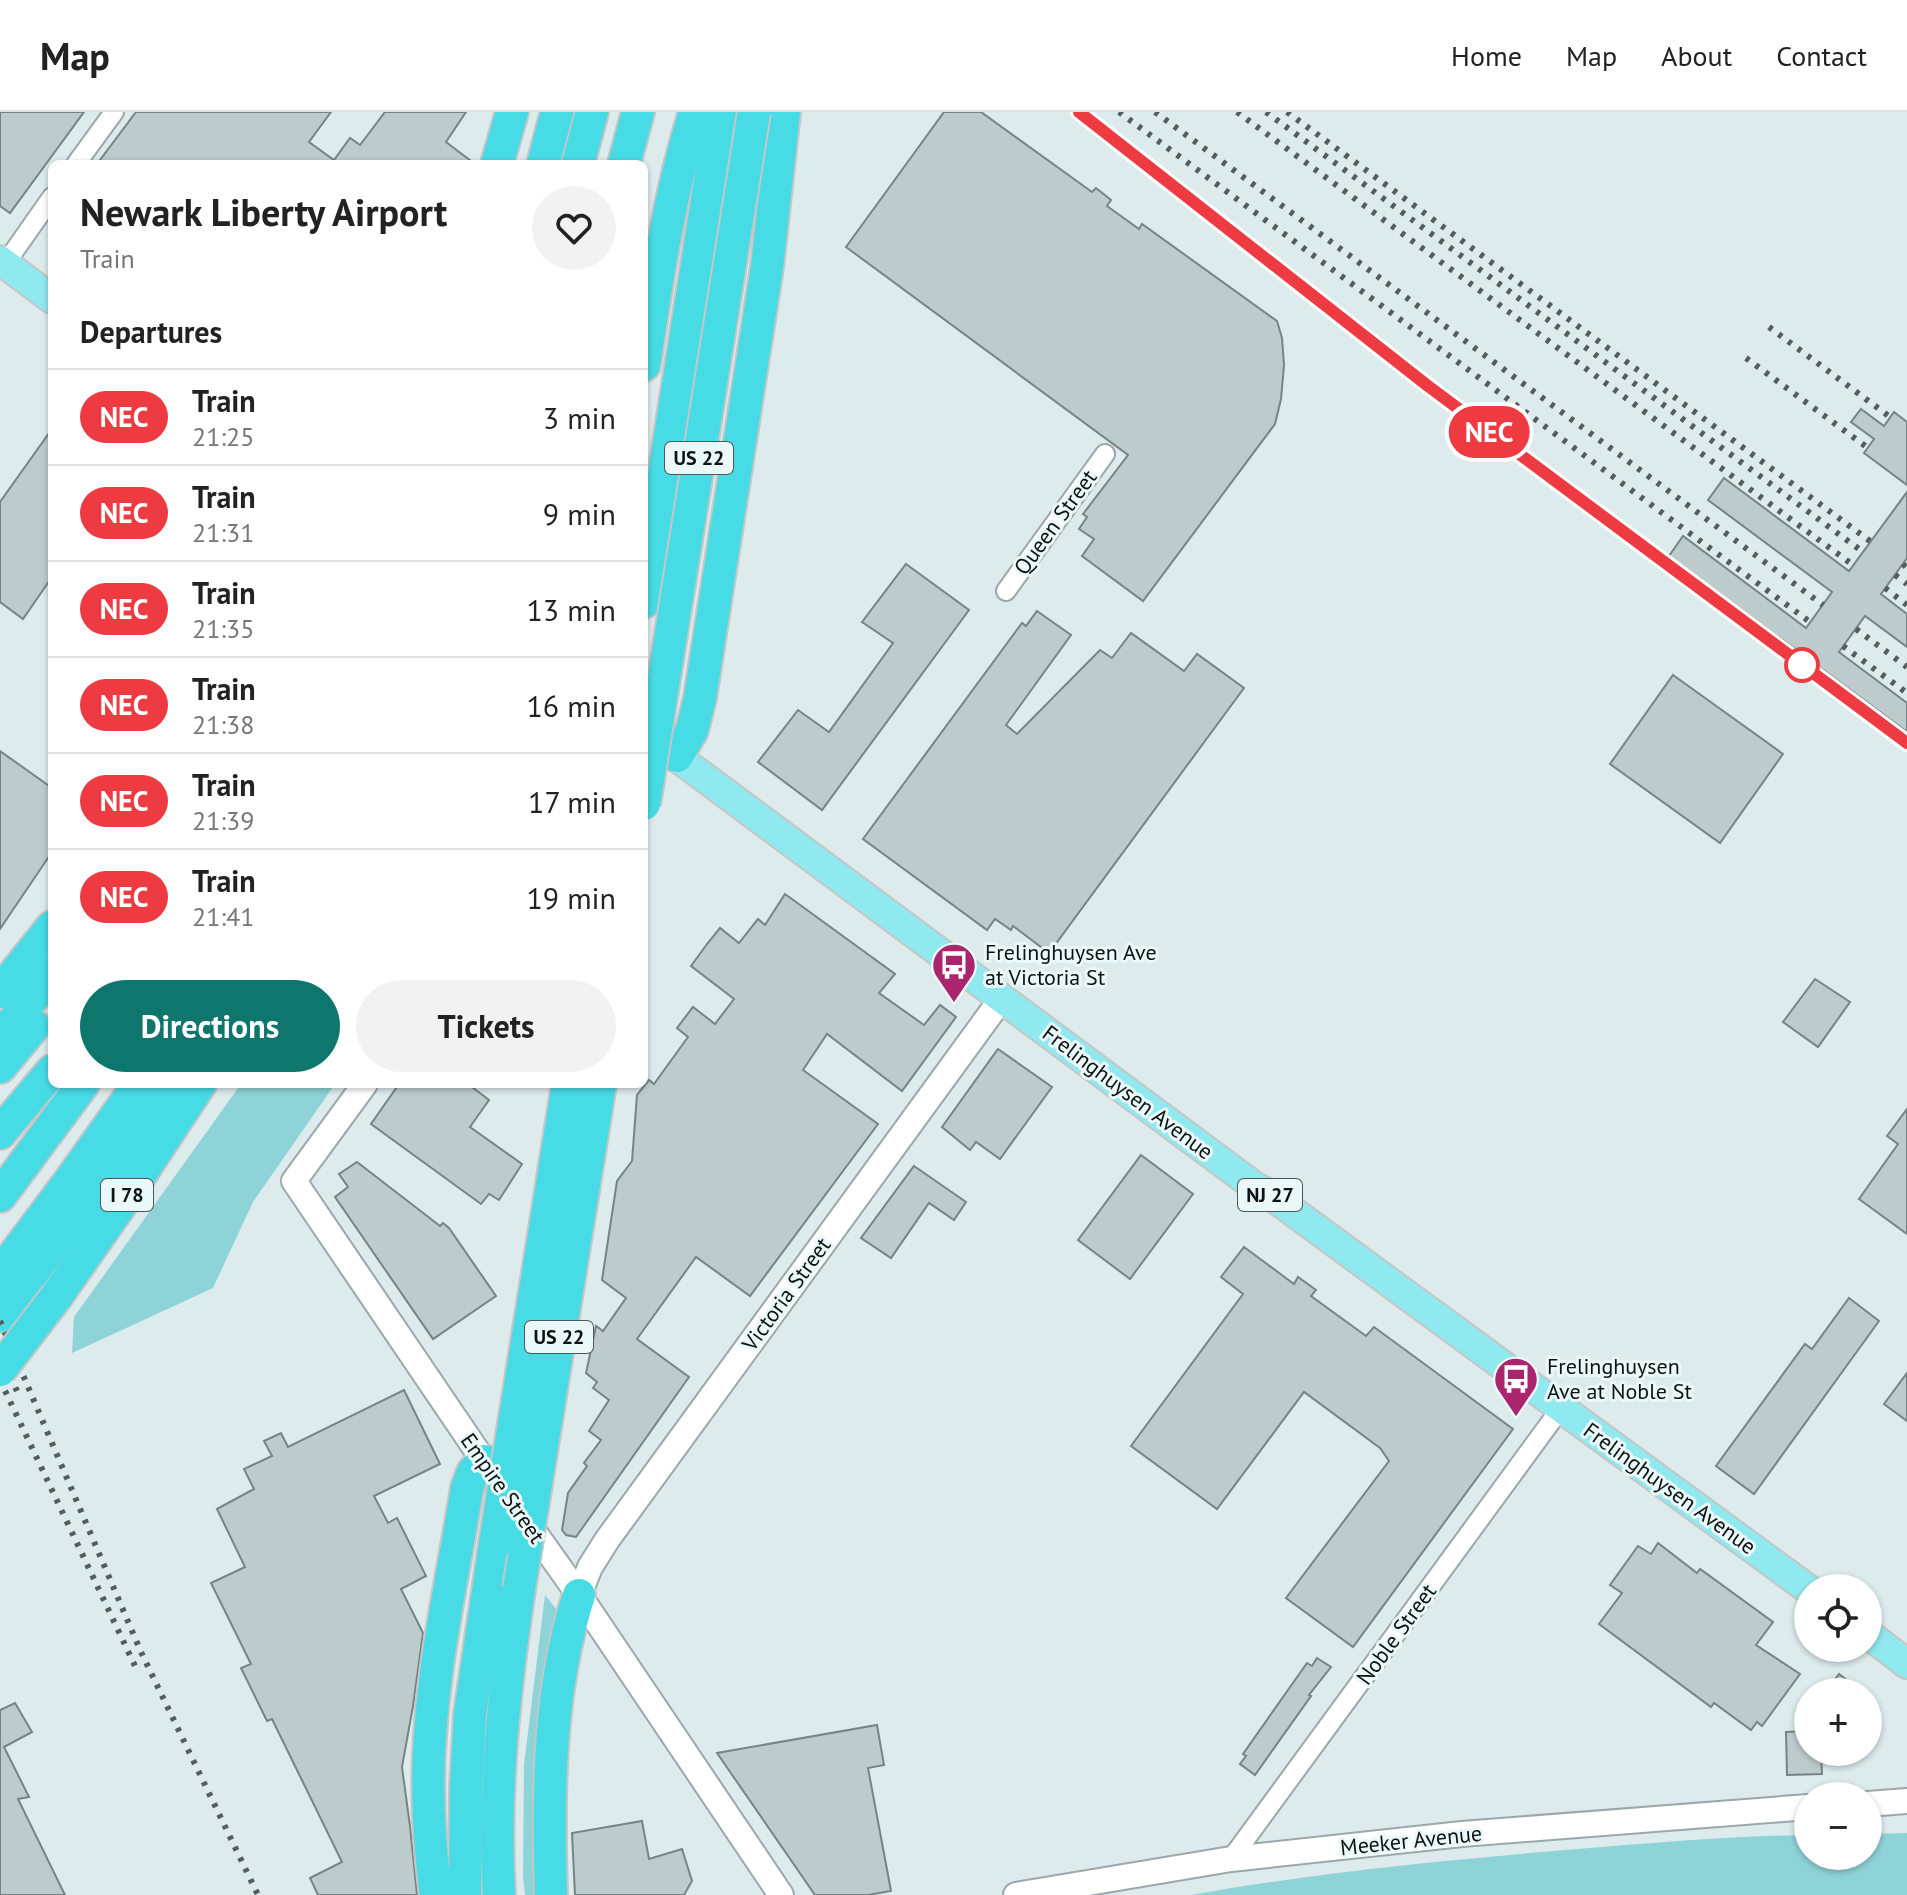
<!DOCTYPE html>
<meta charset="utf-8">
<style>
body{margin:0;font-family:"PT Sans",sans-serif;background:#f2f2f2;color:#222;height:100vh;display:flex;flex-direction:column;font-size:30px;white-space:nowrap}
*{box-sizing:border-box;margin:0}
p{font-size:26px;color:#767676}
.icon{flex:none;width:44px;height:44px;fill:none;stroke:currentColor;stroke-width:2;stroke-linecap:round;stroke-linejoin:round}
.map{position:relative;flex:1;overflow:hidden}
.side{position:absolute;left:48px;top:48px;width:600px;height:928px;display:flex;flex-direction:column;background:#fff;border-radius:12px;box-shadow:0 2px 6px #0004}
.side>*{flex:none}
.badge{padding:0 16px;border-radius:26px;font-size:28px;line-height:52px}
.controls{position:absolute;left:1794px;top:1462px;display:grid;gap:16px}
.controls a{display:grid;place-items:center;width:88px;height:88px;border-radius:50%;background:#fff;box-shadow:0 2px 6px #0004;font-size:40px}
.map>.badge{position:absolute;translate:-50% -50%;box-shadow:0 0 0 4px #fff}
h2{padding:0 32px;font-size:30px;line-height:72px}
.round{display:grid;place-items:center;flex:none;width:84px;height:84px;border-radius:42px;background:#f2f2f2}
.summary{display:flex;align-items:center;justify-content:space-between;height:136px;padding:0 32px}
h1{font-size:38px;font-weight:800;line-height:60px}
.primary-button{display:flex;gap:16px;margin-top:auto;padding:16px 32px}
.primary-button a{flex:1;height:92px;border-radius:48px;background:#0f766e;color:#fff;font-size:32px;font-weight:800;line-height:92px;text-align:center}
.primary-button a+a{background:#f2f2f2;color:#222}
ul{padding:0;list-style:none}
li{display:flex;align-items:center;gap:24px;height:96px;padding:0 32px;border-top:2px solid #e0e0e0}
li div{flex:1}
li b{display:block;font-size:30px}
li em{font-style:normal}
li .badge{min-width:88px;font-weight:700;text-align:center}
header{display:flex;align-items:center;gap:48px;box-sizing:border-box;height:112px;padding:0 40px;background:#fff;border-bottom:2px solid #e0e0e0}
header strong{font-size:38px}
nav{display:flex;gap:44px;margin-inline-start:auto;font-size:28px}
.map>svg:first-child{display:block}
</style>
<header>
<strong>Map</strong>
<nav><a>Home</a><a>Map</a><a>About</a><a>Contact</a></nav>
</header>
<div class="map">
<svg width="1907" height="1783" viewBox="0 0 1907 1783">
<rect width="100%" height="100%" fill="#ddebec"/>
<g fill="#8ed3d8">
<path d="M241,972H335L253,1090L213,1176L72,1241L74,1205Z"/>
<path d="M545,1483L560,1502L541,1783H525L523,1765L524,1653Z"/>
<path d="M1907,1721V1783H1191C1319,1760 1448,1748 1577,1737C1654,1731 1731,1724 1808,1723V1744H1868V1722Z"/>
</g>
<g fill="#becbcc" stroke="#778485" stroke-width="2">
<path d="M0,0H84L10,101L0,94Z"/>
<path d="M136,0H331L309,30L334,48L350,26L360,33L385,0H466L446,30L475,52H97Z"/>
<path d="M944,0H981L1092,80L1096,76L1111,88L1107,94L1139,117L1142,112L1277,209L1282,226L1284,253L1281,287L1275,312L1143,489L1082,444L1094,427L1079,417L1087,405L1083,402L1128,343L846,135Z"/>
<path d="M1861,297L1884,314L1894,300L1907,310V373L1864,341L1874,327L1851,310Z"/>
<path d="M52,317V465L23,507L0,490V390Z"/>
<path d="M1724,366L1849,459L1907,380V446L1881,482L1907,502V535L1865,504L1839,540L1907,591V620L1669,444L1683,424L1806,516L1832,480L1708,388Z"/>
<path d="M906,452L969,498L822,698L758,650L798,598L829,620L893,531L862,510Z"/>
<path d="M1037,499L1071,523L1006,613L1017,622L1100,538L1112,546L1131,521L1184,559L1197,542L1244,576L1049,841L1013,814L1011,818L995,807L987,818L863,727L1022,511L1026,514Z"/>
<path d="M1673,563L1783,642L1720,731L1610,652Z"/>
<path d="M0,639L52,676V740L0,817Z"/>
<path d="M785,782L895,862L879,881L924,913L940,893L956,905L902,979L827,922L803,958L878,1012L750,1184L696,1145L637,1227L689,1265L576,1425L566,1423L562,1418L568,1381L587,1354L584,1351L601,1328L589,1319L609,1288L593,1276L597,1270L586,1261L596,1214L603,1219L626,1186L602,1168L617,1069L632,1049L637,983L649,968L654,972L688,925L677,916L693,895L715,912L734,887L691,854L707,832L720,816L739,831L758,807L765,813Z"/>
<path d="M1815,867L1850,890L1818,935L1783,910Z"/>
<path d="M998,937L1052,975L1000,1047L976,1030L970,1038L942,1015Z"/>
<path d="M399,972H468L489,988L470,1015L522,1052L499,1088L489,1082L481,1092L371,1012Z"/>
<path d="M1907,997V1122L1859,1087L1898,1032L1887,1024Z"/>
<path d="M1141,1043L1193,1082L1130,1167L1078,1128Z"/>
<path d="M357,1050L440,1114L443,1111L449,1116L496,1184L433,1227L335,1085L348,1075L339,1062Z"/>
<path d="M914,1054L966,1090L954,1108L929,1091L891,1146L861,1126Z"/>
<path d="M1244,1135L1294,1172L1298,1165L1316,1178L1311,1184L1366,1224L1374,1215L1513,1317L1353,1535L1286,1486L1389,1349L1380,1336L1304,1280L1217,1397L1131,1334L1243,1182L1221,1165Z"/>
<path d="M1849,1186L1879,1209L1754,1382L1716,1354L1805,1232L1812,1237Z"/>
<path d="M1907,1261V1309L1884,1292Z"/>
<path d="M404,1278L440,1352L374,1384L388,1411L397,1406L426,1464L401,1477L423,1521L413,1594L402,1655L410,1714L417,1783H318L310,1766L342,1750L272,1607L267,1609L241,1556L251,1552L211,1471L245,1455L217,1397L254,1377L244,1357L272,1344L264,1329L281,1321L288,1335Z"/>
<path d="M1658,1431L1697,1461L1700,1457L1773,1510L1756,1533L1800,1562L1762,1614L1757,1610L1751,1618L1714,1591L1711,1595L1599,1512L1622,1481L1610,1473L1638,1434L1651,1442Z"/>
<path d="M1317,1546L1331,1555L1309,1583L1311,1584L1255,1663L1240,1652L1246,1644L1243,1642L1307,1551L1312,1554Z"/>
<path d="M1839,1562L1863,1580H1826Z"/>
<path d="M15,1591L32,1620L4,1635L29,1685L18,1687L65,1783H0V1598Z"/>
<path d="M877,1613L884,1653L868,1656L891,1779L868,1783H815L717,1641Z"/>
<path d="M1808,1619V1640H1821L1822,1662L1787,1663L1786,1620Z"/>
<path d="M642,1709L649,1747L682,1737L692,1769L684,1783H575L572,1721Z"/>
</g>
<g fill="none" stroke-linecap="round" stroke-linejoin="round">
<g stroke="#9ba8a9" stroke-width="22">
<g id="street">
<path d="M76,52L114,0"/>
<path d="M5,152L52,85"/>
<path d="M1006,479L1105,342"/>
<path d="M1231,1747L1561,1296"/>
</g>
</g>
<g stroke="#9ba8a9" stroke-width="28">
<g id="secondary">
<path d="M365,972L294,1069L492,1361"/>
<path d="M525,1407L579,1483L781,1783"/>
<path d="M579,1483L590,1455L607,1428L1002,886"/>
<path d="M1868,1692L1907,1689"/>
<path d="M1016,1783L1231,1747L1462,1722L1808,1695"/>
</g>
</g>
<g stroke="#c5c6c6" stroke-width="32">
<g id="primary">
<path d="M0,148L52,187"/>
<path d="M658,631L1254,1074L1269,1082L1808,1477"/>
<path d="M1868,1522L1907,1552"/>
</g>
</g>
<g stroke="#c5c6c6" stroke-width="36">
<g id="highway">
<path d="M497,52L512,0"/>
<path d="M543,52L557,0"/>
<path d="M578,52L592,0"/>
<path d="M624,52L638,0"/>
<path d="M644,253C657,166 669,84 695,0"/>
<path d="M644,490L721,0"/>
<path d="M677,644L692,618L700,586L767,155L784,0"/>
<path d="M0,880L52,815"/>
<path d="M0,926L52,862"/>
<path d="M0,955L34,914"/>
<path d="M0,1021L52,959"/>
<path d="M0,1084L83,972"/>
<path d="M0,1162L72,1066L139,972"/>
<path d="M56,1185L119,1095L200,972"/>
<path d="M0,1204L109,1059L170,972"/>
<path d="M436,1783C429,1731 426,1677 430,1624C435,1541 454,1458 467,1376L473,1360L484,1349"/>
<path d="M465,1783L466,1675L470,1602L495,1432"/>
<path d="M499,1783C493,1680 504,1579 519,1477"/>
<path d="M551,1783C548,1683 548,1579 579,1483"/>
</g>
</g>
<use href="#street" stroke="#fff" stroke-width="18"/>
<use href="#secondary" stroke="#fff" stroke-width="24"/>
<use href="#primary" stroke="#91e9f0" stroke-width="28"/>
<use href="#highway" stroke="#47dbe6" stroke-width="32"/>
<g stroke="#555c5d" stroke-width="6" stroke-dasharray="4 8" stroke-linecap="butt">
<path d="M1078,0L1428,274L1907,631"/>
<path d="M1119,0L1810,510"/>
<path d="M1155,0L1823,493"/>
<path d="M1237,0L1853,453"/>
<path d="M1266,0L1863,440"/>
<path d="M1287,0L1870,429"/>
<path d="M1769,215L1890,305"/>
<path d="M1746,246L1868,336"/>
<path d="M1903,452L1907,456"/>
<path d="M1895,463L1907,472"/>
<path d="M1885,476L1907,493"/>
<path d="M1856,517L1907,555"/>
<path d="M1843,534L1907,581"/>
<path d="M0,1209L141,1540L258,1783"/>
<path d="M0,1243L17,1279"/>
<path d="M0,1268L135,1554"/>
</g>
<g stroke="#c5c6c6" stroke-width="36" stroke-linecap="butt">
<g id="highway-bridge">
<path d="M644,692L754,0"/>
<path d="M0,1258L56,1185"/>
<path d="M495,1432L568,972"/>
<path d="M519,1477L600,972"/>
</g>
</g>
<use href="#highway-bridge" stroke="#47dbe6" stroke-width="32"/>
</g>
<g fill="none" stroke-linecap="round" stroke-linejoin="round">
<g stroke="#fff" stroke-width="18">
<path id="line" d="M1079,0L1428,274L1907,631"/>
</g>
<use href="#line" stroke="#ee3a41" stroke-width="12"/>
</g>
<defs>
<g id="bus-pin" transform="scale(2.3)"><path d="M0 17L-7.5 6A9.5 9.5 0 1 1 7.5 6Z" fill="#aa256e" stroke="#eaf8fa"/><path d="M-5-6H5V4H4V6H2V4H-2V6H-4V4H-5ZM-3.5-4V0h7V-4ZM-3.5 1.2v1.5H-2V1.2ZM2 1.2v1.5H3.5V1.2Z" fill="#fff"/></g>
</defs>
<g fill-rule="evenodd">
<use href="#bus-pin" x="954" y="853"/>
<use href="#bus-pin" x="1516" y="1267"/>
</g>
<circle fill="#fff" stroke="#ee3a41" stroke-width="4" cx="1802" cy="553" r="16"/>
<g text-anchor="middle" stroke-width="6" stroke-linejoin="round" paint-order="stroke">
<g fill="#eaf8fa" stroke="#505758" stroke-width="2">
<rect x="665" y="330" width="68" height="32" rx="6"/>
<rect x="101" y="1067" width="52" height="32" rx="6"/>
<rect x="1238" y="1067" width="64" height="32" rx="6"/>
<rect x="525" y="1209" width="68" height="32" rx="6"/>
</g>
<g font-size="20" font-weight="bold" fill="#0e1213">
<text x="699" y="353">US 22</text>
<text x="127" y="1090">I 78</text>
<text x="1270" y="1090">NJ 27</text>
<text x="559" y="1232">US 22</text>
</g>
<g font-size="22" fill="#0e1213" stroke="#eaf8fa">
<text transform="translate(1055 410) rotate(-54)" y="8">Queen Street</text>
<text transform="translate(1128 980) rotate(37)" y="8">Frelinghuysen Avenue</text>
<text transform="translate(786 1182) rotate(-54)" y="8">Victoria Street</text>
<text transform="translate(503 1376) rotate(55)" y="8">Empire Street</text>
<text transform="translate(1670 1376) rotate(36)" y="8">Frelinghuysen Avenue</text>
<text transform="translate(1396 1522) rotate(-54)" y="8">Noble Street</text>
<text transform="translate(1411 1728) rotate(-6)" y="8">Meeker Avenue</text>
</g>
<g font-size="22" fill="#0e1213" stroke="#eaf8fa" text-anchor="start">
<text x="985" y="848">Frelinghuysen Ave<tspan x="985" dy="25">at Victoria St</tspan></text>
<text x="1547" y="1262">Frelinghuysen<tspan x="1547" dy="25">Ave at Noble St</tspan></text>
</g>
</g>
</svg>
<div class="controls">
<a><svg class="icon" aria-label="locate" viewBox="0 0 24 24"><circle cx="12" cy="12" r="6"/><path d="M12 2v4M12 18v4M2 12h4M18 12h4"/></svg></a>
<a>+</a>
<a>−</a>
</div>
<b class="badge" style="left:1489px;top:320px;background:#ee3a41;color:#fff">NEC</b>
<section class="side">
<div class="summary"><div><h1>Newark Liberty Airport</h1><p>Train</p></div><a class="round"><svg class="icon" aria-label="heart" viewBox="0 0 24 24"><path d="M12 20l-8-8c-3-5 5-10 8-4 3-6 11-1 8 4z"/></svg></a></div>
<h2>Departures</h2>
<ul>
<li><span class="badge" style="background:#ee3a41;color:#fff">NEC</span><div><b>Train</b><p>21:25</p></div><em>3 min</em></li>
<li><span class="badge" style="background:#ee3a41;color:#fff">NEC</span><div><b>Train</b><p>21:31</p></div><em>9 min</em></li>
<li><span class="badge" style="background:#ee3a41;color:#fff">NEC</span><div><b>Train</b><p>21:35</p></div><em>13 min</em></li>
<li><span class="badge" style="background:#ee3a41;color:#fff">NEC</span><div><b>Train</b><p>21:38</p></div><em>16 min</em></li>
<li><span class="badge" style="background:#ee3a41;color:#fff">NEC</span><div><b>Train</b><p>21:39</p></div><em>17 min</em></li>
<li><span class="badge" style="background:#ee3a41;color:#fff">NEC</span><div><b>Train</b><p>21:41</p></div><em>19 min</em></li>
</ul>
<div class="primary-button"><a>Directions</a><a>Tickets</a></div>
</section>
</div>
